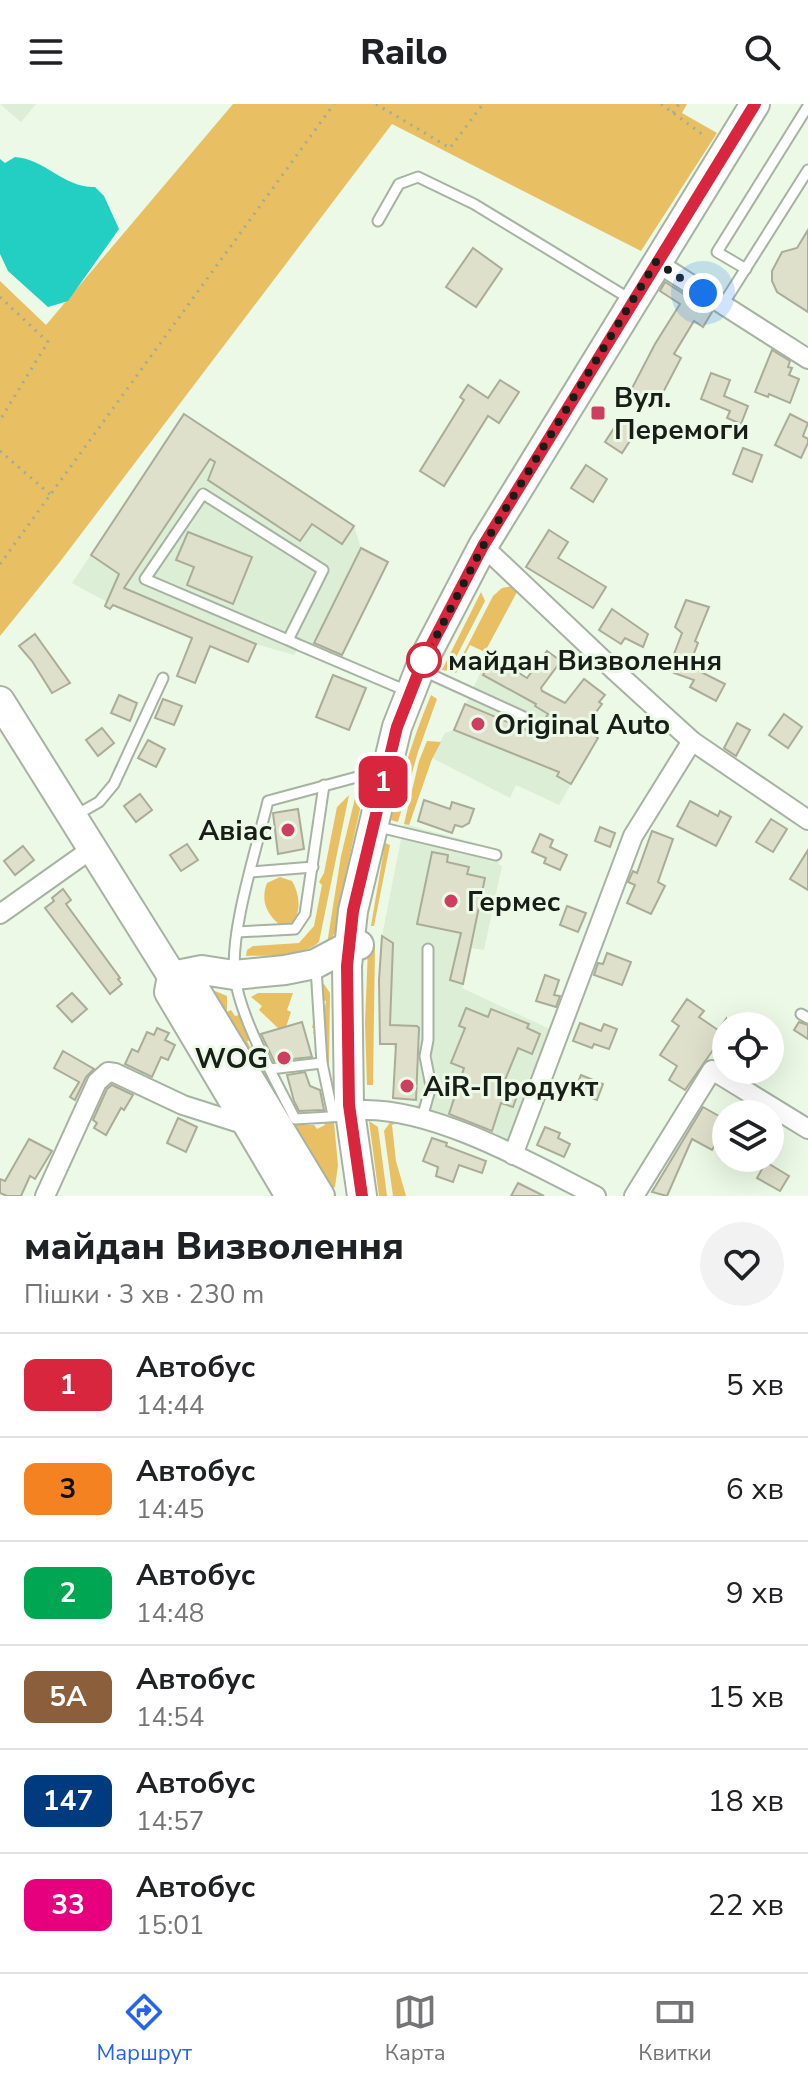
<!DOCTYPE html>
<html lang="uk">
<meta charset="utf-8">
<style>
body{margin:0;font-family:"Nunito Sans",sans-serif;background:#f2f2f2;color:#202124;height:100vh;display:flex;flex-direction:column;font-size:30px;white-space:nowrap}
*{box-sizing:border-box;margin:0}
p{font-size:26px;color:#757577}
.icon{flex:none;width:44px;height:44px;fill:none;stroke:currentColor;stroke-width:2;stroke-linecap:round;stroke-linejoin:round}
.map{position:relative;height:1092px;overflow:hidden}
.panel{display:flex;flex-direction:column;background:#fff;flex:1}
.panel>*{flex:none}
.badge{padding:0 16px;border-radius:12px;font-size:28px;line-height:52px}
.controls{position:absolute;left:712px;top:908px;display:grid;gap:16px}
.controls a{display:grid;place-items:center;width:72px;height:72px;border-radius:50%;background:#fff;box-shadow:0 8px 32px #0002;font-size:40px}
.you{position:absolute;width:40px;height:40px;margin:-20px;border:6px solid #fff;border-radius:50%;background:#1a73e8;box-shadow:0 0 0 12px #1a73e833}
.map>.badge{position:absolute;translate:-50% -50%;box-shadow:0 0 0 4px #fff}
.round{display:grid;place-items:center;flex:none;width:84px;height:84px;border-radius:42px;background:#f2f2f2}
.overview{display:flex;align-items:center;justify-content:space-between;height:136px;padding:0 24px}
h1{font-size:38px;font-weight:800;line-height:60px}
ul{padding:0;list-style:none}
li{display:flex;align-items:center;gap:24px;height:104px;padding:0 24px;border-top:2px solid #e0e0e0}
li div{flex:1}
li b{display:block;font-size:30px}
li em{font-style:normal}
li .badge{min-width:88px;font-weight:700;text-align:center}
header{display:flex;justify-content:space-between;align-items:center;height:104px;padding:0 24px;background:#fff;font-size:36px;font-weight:800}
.tab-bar{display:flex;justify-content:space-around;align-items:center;height:112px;border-top:2px solid #e0e0e0;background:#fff;font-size:22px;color:#757577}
.tab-bar a{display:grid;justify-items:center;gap:4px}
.tab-bar .active{color:#2563eb}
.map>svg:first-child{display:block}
</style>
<header><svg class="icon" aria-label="menu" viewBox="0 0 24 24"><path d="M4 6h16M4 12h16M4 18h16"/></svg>Railo<svg class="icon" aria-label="search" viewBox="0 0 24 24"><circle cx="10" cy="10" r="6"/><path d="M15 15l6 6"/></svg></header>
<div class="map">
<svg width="808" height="1092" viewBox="0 0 808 1092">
<rect width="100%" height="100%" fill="#ebf9e6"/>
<g fill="#dceed5">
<path d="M0,0H36L21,18Z"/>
<path d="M184,310L354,422L361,444L388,458L341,554L302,536L294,551L256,540L248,558L107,498L72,479Z"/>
<path d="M489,550L509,561L555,594L598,634L559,701L516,681L510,694L432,654L445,629L454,626Z"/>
<path d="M404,720L502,746L498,760L502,762L484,846L472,844L462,884L552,926L511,1038L417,1004L416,996L393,994L395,946L393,940H380L379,876L382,832Z"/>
</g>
<g fill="#e8bf62">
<path d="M233,0H687L682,9L717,29L641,147L392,20L59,459L0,532V177L46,221Z"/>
<path d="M512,482L517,488L487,544L489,550L470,541L456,569L454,568L493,492L502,484Z"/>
<path d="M481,488L485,497L449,567L442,566Z"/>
<path d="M431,591L437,595L418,648L398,718L391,716C401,673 414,631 431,591Z"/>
<path d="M427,637L441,638L432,655L409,721L404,720L419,657Z"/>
<path d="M356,690L363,691L362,696L346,769L338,825L327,840L341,752Z"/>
<path d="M349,691L319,838C299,855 271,851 246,852L247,846L253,842L299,839L314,822L322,781L319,778L324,769L337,703Z"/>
<path d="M385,739L390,741L374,822H371Z"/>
<path d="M280,773L292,777C301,792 303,818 283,823C267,812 260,797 267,779Z"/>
<path d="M375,841L373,981H367L365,919L368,845Z"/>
<path d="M324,880L330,889L329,960L313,928L320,927L321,924H312L317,900L325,903L326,897L320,896V884Z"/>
<path d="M215,887L227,892V908L231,906L235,912L239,911L255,935L247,937L250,943L256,937L269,977L268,980L214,890Z"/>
<path d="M258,889H293L287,906L291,908L286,923L279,925L259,906L262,902L251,893Z"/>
<path d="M324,991L332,998L338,1061L335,1083L332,1085L291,1017L295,1015L307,1021H314L317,1025L325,1021L323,1014L327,1006Z"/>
<path d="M400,1014L426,1023L425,1025L402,1017L392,1021L396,1057L406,1092H393L384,1027L391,1017Z"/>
<path d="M369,1017L378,1023L387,1092H379Z"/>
</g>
<path fill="#23cfc3" d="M15,53C45,55 64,84 95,83L104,92L119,125L68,197L48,203L8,167L0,150V55L5,59Z"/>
<g fill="#dee0cb" stroke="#aaac98" stroke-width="2">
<path d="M808,126V208L777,188L772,177V167L782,148L797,144Z"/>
<path d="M473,144L502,165L476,203L446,183Z"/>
<path d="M665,178L712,208L703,223L694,217L674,250L681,254L656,302L630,288L655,240L680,200L660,187Z"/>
<path d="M772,246L790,257L788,263L792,264L789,271L799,275L790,299L769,290L768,293L755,288Z"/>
<path d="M711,269L730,276L724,292L748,302L741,320L727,314L730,307L701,295Z"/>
<path d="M500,276L519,288L499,319L488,312L444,382L420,367L464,296L460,293L468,281L488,294Z"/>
<path d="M184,310L354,422L342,440L312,420L300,437L208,376L215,358L210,355L124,484L256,540L248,558L210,542L195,579L177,572L192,534L113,501L110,505L105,502L119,470L91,451Z"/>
<path d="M790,310L808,319L803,332L808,335V339L801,354L775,341Z"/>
<path d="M620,315L637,326L622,349L605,338Z"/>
<path d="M743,344L762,351L752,378L733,370Z"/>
<path d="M586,361L607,375L593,398L571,384Z"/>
<path d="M549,426L568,438L558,454L606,483L593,504L526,463Z"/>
<path d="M188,428L252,453L233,500L187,481L194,463L176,456Z"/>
<path d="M361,444L388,458L342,551L314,539Z"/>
<path d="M686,496L709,503L695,537L698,539L689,562L725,580L716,597L690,583L694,576L674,569L676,565L669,563L682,529L675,523Z"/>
<path d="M612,505L648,530L643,543L625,534L621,540L599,526Z"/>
<path d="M35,530L70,579L52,589L32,557L19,542Z"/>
<path d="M547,547L561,557L541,584L542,587L565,599L584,575L605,591L599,598L602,600L585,623L598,634L571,680L557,672L559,668L454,626L465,600L536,630L548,610L535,602L536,600L483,571L493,553L527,574Z"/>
<path d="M333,571L366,584L349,626L316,613Z"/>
<path d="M119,591L137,599L130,617L111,609Z"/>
<path d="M163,595L182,602L174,621L155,614Z"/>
<path d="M784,610L802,623L788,644L769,631Z"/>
<path d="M737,619L750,626L736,652L724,644Z"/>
<path d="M102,624L114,639L98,652L86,636Z"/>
<path d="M148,636L165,645L156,663L138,654Z"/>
<path d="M140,690L152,706L136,718L124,702Z"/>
<path d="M424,696L450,705L452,698L474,705L469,719L462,723L455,721L452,729L418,717Z"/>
<path d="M690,697L718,712L720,707L731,713L716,742L677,722Z"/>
<path d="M298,705L304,745L278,750L273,709Z"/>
<path d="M771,715L787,725L773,748L756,738Z"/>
<path d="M600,723L615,729L610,743L595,737Z"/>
<path d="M652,727L673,735L658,778L665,782L651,810L627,799L635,781L628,778L633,767L637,769Z"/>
<path d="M540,730L553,736L550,743L567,751L560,766L544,759L546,754L532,748Z"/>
<path d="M187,740L198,756L181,767L170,751Z"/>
<path d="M23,742L34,756L15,771L4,757Z"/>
<path d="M808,746V786L790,775Z"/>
<path d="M432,748L448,751L447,758L469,763L467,770L485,774L463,880L450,876L461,829L417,820Z"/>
<path d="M63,785L71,796L66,800L120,874L118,875L122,880L110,890L45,804L54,797L52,794Z"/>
<path d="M567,802L586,809L578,828L560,821Z"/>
<path d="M382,832L393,839L390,921L417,922L419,924L416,996L393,994L396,940H380L379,876Z"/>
<path d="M607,849L631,858L622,881L594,871L598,859L603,860Z"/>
<path d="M545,871L559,876L554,891L560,892L556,903L536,897Z"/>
<path d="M72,889L87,905L72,918L57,902Z"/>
<path d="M687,895L704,907L699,913L718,926L726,915V954L713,946L685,986L669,976L677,962L660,951L679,922L672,917Z"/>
<path d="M466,904L488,913L491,905L529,920L527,924L540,930L532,950L518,944L505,976L521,981L513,1003L501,999L492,1027L449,1010L464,964L451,959L465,924L459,922Z"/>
<path d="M302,918L312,953L274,957L261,930Z"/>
<path d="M799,918L808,921V935L794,926Z"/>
<path d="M580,919L601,927L604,920L617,925L609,945L594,940L592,944L573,937Z"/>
<path d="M157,924L169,929L165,936L175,941L168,956L161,953L152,973L125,960L132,945L138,948L147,928L154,931Z"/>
<path d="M63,947L94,965L86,973L75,996L70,993L79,978L54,964Z"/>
<path d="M305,968L310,982L320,986L324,1006L299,1007L294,997L287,971Z"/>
<path d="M581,971L603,980L597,996L574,987Z"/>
<path d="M112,981L133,991L124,1006L121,1004L106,1031L94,1024L97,1019L93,1016L107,985Z"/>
<path d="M703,1003L726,1016V1022L712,1046L692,1035L667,1092L652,1088Z"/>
<path d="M178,1014L197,1023L186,1048L167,1039Z"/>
<path d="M545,1023L560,1029L558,1034L570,1040L564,1053L537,1041Z"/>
<path d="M432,1034L447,1039L446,1042L486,1057L482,1069L459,1061L453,1078L436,1072L438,1063L423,1057Z"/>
<path d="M29,1035L52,1047L35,1075L30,1072L21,1092H7L0,1089V1075L5,1077Z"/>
<path d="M766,1058L789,1072L780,1087L757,1074Z"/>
<path d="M518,1079L544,1092H511Z"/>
</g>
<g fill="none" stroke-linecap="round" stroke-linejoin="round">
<g stroke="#a7b3a2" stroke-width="13">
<g id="service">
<path d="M378,117L399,80L418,73L474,100L630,195"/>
<path d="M746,165L717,148L808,2"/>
<path d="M722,202L808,66"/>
<path d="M288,536L323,466L203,390L145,475L288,536L299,541L407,587"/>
<path d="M430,570L526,614"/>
<path d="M76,711L99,698L114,680L163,574"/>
<path d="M383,724L496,751"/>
<path d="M251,768L313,763"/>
<path d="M237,828L295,825L305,810L324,681"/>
<path d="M316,864L322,959L333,1011"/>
<path d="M801,910L808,914"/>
<path d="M270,965L322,959"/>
<path d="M346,1012L295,1015C276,977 240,914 235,873C229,829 257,743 268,697L383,666"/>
<path d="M422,1014L431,982L425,952L428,936V845"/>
</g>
</g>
<g stroke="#a7b3a2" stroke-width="22">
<g id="minor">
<path d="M656,158L808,255"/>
<path d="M483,442L615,567L692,637L808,716"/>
<path d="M0,810L93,744"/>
<path d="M362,1006C435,1004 531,1059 596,1092"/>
<path d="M513,1051L633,732L692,637"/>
<path d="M45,1092L97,978L108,968L115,969L183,1001L249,1022"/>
<path d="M634,1092L712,966L808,1025"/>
</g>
</g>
<g stroke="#a7b3a2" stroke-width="32">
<g id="primary">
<path d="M0,597L172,872"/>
<path d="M172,872L190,877L320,1092"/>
<path d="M172,872L169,888L290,1092"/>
<path d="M172,872L202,866L234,871L285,866L315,860L349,842L359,841"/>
<path d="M362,1092L349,1001L347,862L353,807L397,623L423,557L483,442L755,0"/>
</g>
</g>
<g stroke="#a0ab9c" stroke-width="3" stroke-dasharray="2 6" stroke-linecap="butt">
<path d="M376,0L450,44L483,0"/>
<path d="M661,0L706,33"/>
<path d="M673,9L679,0"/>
<path d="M0,193L48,238L0,316"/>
<path d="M0,347L52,392"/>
<path d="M0,460L334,0"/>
</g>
<use href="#service" stroke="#fff" stroke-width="9"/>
<use href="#minor" stroke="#fff" stroke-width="18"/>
<use href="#primary" stroke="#fff" stroke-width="28"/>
</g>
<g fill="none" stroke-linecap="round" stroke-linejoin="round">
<g stroke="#fff" stroke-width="18">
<path id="line" d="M362,1092L349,1001L347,862L353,807L397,623L423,557L483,442L755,0"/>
</g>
<use href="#line" stroke="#d7263d" stroke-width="12"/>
<path stroke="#191d17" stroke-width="8" stroke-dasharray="0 14.4" d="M424,556L483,442L656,158L703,189"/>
</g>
<g fill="#cd3e61" stroke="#ebf9e6" stroke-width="3">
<rect x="590" y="301" width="16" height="16" rx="4"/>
<circle cx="478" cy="620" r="8"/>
<circle cx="288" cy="726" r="8"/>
<circle cx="451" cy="797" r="8"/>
<circle cx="284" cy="954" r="8"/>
<circle cx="407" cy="982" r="8"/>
</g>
<circle fill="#fff" stroke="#d7263d" stroke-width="4" cx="424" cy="556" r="16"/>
<g text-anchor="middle" stroke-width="6" stroke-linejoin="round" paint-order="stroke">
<g font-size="28" font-weight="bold" fill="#191d17" stroke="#ebf9e6" text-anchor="start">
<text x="614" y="303">Вул.<tspan x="614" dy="32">Перемоги</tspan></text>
<text x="494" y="630">Original Auto</text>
<text x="272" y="736" text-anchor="end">Авіас</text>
<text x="467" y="807">Гермес</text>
<text x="268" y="964" text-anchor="end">WOG</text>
<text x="423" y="992">AiR-Продукт</text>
</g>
<g font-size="28" font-weight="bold" fill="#191d17" stroke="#ebf9e6" text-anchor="start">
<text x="448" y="566">майдан Визволення</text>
</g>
</g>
</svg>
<div class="controls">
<a><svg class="icon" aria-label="locate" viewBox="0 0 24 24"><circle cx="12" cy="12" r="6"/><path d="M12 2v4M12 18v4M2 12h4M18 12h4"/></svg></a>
<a><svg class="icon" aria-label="layers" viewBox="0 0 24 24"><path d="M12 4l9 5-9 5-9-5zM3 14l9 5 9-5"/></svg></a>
</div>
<div class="you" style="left:703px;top:189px"></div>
<b class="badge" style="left:383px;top:678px;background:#d7263d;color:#fff">1</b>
</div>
<section class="panel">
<div class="overview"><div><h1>майдан Визволення</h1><p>Пішки · 3 хв · 230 m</p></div><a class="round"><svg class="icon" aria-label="heart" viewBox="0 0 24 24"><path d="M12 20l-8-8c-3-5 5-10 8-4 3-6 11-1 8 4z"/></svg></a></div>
<ul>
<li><span class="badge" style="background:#d7263d;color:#fff">1</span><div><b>Автобус</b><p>14:44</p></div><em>5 хв</em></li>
<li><span class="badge" style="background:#f58220;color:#111">3</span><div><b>Автобус</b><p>14:45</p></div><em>6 хв</em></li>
<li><span class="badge" style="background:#00a651;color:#fff">2</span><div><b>Автобус</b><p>14:48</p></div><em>9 хв</em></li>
<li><span class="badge" style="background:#8b5e3c;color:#fff">5А</span><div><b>Автобус</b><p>14:54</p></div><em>15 хв</em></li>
<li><span class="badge" style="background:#003b80;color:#fff">147</span><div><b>Автобус</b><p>14:57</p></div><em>18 хв</em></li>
<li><span class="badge" style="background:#e6007e;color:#fff">33</span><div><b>Автобус</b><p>15:01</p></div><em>22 хв</em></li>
</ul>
</section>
<nav class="tab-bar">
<a class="active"><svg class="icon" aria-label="directions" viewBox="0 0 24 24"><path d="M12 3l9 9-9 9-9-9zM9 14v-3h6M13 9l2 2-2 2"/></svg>Маршрут</a>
<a><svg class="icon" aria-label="map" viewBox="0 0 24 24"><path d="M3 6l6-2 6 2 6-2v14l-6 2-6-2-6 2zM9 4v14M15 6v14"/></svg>Карта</a>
<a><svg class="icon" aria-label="tickets" viewBox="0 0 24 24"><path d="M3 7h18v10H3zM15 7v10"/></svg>Квитки</a>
</nav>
